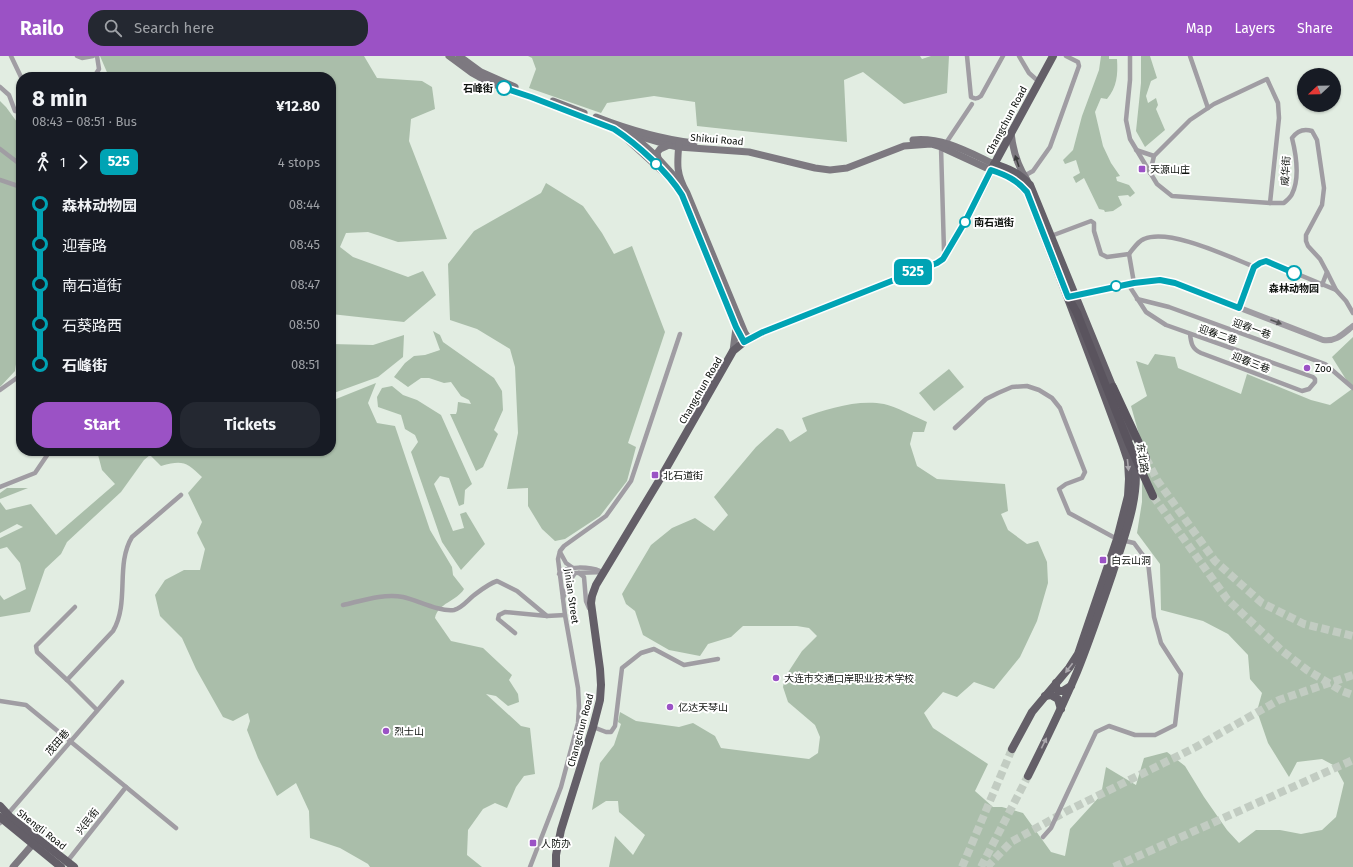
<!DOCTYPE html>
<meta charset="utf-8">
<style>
body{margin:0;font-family:"Fira Sans","Noto Sans SC",sans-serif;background:#242831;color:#f1f3f6;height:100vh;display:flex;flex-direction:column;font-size:15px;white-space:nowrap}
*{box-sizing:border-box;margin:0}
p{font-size:13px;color:#9ea1a6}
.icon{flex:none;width:22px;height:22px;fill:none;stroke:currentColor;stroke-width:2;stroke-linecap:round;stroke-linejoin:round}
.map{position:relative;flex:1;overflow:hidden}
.panel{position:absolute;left:16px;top:16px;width:320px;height:384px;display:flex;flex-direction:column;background:#171b24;border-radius:16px;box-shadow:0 1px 3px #0004}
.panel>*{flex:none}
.badge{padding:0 8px;border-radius:6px;font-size:14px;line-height:26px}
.needle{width:26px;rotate:248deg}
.buttons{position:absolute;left:1297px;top:12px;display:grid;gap:8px}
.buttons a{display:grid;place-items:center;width:44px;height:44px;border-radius:50%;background:#171b24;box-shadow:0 1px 3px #0004;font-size:20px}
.map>.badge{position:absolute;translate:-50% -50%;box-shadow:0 0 0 2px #fff}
.legs{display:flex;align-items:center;gap:6px;height:44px;padding:0 16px;font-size:13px}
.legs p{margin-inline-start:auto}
.head{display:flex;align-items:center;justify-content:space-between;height:68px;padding:0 16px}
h1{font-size:22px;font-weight:700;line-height:30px}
.action{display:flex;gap:8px;margin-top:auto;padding:8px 16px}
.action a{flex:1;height:46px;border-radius:16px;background:#9b52c5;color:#fff;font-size:16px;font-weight:700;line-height:46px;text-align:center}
.action a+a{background:#242831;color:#f1f3f6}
ul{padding:0 16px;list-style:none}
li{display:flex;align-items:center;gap:14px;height:40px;font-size:15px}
li i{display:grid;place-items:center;width:6px;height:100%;margin:0 5px;background:currentColor}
li i::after{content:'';width:10px;height:10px;margin:-5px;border:3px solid;border-radius:50%;background:#171b24}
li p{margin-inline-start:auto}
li:first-child i{background:linear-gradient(#0000 50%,currentColor 0)}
li:last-child i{background:linear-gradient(currentColor 50%,#0000 0)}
header{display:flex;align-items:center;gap:24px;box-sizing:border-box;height:56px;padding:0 20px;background:#9b52c5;color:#fff}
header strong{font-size:19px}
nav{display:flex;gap:22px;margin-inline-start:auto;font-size:14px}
.search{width:280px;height:36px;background:#242831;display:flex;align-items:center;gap:10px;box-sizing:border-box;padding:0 14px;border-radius:16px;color:#9ea1a6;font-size:15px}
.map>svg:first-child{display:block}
</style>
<header>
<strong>Railo</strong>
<div class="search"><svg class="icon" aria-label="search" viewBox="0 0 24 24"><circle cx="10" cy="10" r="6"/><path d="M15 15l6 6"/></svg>Search here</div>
<nav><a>Map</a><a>Layers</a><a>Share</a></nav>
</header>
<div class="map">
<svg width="1353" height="811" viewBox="0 0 1353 811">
<rect width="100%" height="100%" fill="#e2ede2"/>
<g fill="#aabeaa">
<path d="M100,0H364L377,22L422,25L432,31L435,53L411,63L409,85L447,183L398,186L368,176L346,177L340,191L353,201L408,221L423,215L436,239L404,266L331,258V21H109Z"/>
<path d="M528,0H920L922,3L931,0H949L947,37L904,48L863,16L844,24L847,86L697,70L695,46L654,40L607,47L601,57L529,32L536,13L532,2Z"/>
<path d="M1101,0H1109V3H1117C1118,19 1117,31 1107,43L1101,42L1095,56L1103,90L1111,107L1120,120L1116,121L1117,125L1129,129L1135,137L1130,141L1128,139L1118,140L1122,149L1113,155L1105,156L1104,154L1099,153L1084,122L1076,127L1073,121L1080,117L1076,104L1065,108L1063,104L1073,94L1082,60L1099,14Z"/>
<path d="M1141,0H1150L1157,22L1151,25L1146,40L1148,47L1156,42L1158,49L1156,53L1165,74L1145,91L1136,75L1141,27Z"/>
<path d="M0,45L6,51L17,66L21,65V286L19,287L15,315L0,331Z"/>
<path d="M546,127L583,150L602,177L614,198L632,190L665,276L628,387L636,391L627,425L600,460L565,483L555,485L542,473L528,450V432L507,433L518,377L515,311L510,293L477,273L450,264L448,208L474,175L541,137Z"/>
<path d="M433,275L440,279L443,286L494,322L502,335L503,354L494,374L498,378L483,411L476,415L450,358H456L457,355L458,346L471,348L469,344L461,340L451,326L444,327L429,322H421L408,331L394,321L405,307L414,300L425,299L440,294Z"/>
<path d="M404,279L403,301L378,321L331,338V288L373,289Z"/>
<path d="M1353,281V811H609L615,780L633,799L645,779L619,756L618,745H606L592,754L600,707L614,689L621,668L618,666L620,656L636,665L679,671L693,667L715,680L721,692L809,703L818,697L820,681L815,669L788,646L783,631L785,621L802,595L817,580L809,572L797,570H743L731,581L708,588L700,600L669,594L643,579L635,555L626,548L622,538L651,489L672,472L695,462L714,475L728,459L714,441L756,391L777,372L783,374L790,386L807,375L802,362C826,353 858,343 884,348C895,350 915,361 927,366L924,376H913L910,388L917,410L937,423L1005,428L1008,455L1001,458L1008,474L1027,488L1038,485L1047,506L1048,527L1037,565L1020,601L994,633L974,626L957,641L943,636L924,657L933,672L988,708L975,735L993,751H1002L1023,757L1051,796L1065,800L1070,773L1101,739L1106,711L1136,729L1144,702L1167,696L1185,710L1204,741L1227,774L1239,787L1256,774H1280L1301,778L1322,774L1336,761L1344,727L1335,710L1322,703L1297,706L1289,721L1268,687L1257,655L1262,637L1250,623L1248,599L1228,578L1203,565L1161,554L1160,508L1137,477L1142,446V389L1131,350L1147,340L1136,305L1148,309L1155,298L1175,301L1178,312L1241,338L1247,318L1311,344L1330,349L1352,333L1332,301Z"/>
<path d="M949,313L964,331L934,355L919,337Z"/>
<path d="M376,327L368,347L377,367L395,370L430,474L452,511L453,519L464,533C457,545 438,547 435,562L451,585L483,592L512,619L509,624L518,638L519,646L508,650L496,640L486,638L521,670L530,672L535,718L524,720L516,731L507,752L495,747L483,753L468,774L467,799L482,811H370L368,808L340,792L310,782L309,755L296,727L277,740L258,702L247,674L250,665L248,657L233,665L223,661L196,613L182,582L160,560L155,539L165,524L184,514H200L205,493L197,477L202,466L188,437L202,421C186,406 183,404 161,410L150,399L144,404L121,436L67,486L61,498L45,513L30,556L0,561V539L4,544L26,533L20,507L7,491L0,493V482L23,471L17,468L0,477V446L6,454L31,448L56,479L115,428L102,414L97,395H331V345Z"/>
<path d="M392,330L403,339L417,344L441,359L472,428L465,434L464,448L459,450L449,422L440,420L434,428L453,475L464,472L460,458L466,456L485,488L461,514L442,486L411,396L418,386L415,379L405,373L401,359L378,351L377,341L382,332Z"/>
<path d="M7,432H28L0,443V437Z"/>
</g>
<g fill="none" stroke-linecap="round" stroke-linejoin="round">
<g stroke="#c2ccc2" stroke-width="8" stroke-dasharray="8 4" stroke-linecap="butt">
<path d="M962,811L1012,693"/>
<path d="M981,811L1028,720"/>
</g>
<g stroke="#c2ccc2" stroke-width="8" stroke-dasharray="8 4" stroke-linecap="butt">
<path d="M1146,402L1157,424L1215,505L1262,547L1304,568L1353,580"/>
<path d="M1153,440L1227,543L1281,594L1307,614L1342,635L1353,639"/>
<path d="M987,811L1011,786L1067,755L1196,691L1279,644L1353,619"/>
<path d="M1114,811L1353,704"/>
</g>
<g stroke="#a09da3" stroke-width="4.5">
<path d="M11,0L21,21"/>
<path d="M77,0L82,2L93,0"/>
<path d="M967,0L971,41C975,43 977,43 981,40L1003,0"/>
<path d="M1019,0L1029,17L1038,25"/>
<path d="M1130,0V24L1126,64L1130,83L1157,128L1172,140L1270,147H1284C1287,144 1291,141 1292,138C1300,122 1296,98 1292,82C1297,75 1303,72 1312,75L1317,84L1324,132L1322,149L1306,179V185L1308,190L1320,203L1327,216L1336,234L1346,245L1353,257"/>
<path d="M1190,0L1208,52"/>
<path d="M94,21L99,13L97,0"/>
<path d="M0,31L9,39L15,55L21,56"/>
<path d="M0,93L21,109"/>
<path d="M1136,94L1154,100"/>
<path d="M1150,117L1154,100L1190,64L1214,48L1267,23L1278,47L1279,62L1270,147"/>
<path d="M1024,120L1033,115L1050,91L1079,10L1078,6L1066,0"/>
<path d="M0,124L21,131"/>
<path d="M1051,180L1091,165L1094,167V175L1101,198L1107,201L1129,198C1134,192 1138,185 1144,183C1170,172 1229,201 1255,211"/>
<path d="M944,195L941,91L946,87L972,48"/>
<path d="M1129,198L1134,227"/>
<path d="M1128,228L1146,256L1166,269L1313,321L1315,323V326L1309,333L1302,335L1201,297C1192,293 1191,287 1190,278"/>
<path d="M1322,229L1327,216"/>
<path d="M1137,243L1169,251L1325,308L1353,332"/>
<path d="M1239,252L1255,211L1260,207L1266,205L1336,234"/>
<path d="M0,334L21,319"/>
<path d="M955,372L986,343L998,337L1012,331L1027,330L1039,334L1052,342L1060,352L1085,416L1082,422L1066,428L1059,433L1069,457L1117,483L1134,487L1148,506L1154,561L1161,587L1181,618L1175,669L1155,679H1135L1109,670L1096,676L1051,772L1043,781"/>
<path d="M0,431L35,417L50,395"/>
<path d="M560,496L566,507L573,512"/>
<path d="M579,517L584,521L586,545L589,552"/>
<path d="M559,518C565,509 591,511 600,515"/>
<path d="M563,542L571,523L575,517L604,516"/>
<path d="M343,549C361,545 384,537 403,541C417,544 439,556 454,554C462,552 467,545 473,540C481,534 488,528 497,525L517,535L547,560L565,559"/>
<path d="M75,551L36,590L37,596L67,624L97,654"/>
<path d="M515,577L498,563L499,559L505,556L547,560"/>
<path d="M67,624L113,575C130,546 115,509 132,481L181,439"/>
<path d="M0,645L26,649L176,772"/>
<path d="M593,671L606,676H611L615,670L622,612L641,597L654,593L684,609L718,603"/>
<path d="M0,767L122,626"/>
<path d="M66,807L126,731"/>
<path d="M530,811L561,731L578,667L579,650L578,632L565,559L558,503L560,495L564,490L606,460L631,425L680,278"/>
</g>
<path stroke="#a09da3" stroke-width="6" d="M1072,240C1100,234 1148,218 1175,227L1323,284C1336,286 1343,278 1353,270"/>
<g stroke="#7d7980" stroke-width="7">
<path d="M449,0L472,17L490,27L531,41L614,73L665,88L678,91L749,96L815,112L830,114L847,112L904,90L931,88L941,91L991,114"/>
<path d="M459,0L481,16L515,31"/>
<path d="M553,45L584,57"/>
<path d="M596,61C627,73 660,83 694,87"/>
<path d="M620,77L664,117L676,130L682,139L736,271L744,286"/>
<path d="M1011,77C1013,95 1017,109 1027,124"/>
<path d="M635,81L654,98L678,124"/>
<path d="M913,84C943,81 968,96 994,108"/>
<path d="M679,87C677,108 676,118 687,137L745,277L749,283"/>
<path d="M658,102L657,97L660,93L669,89"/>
<path d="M733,295L736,272"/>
<path d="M13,811L33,788"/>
</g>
<g stroke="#645f68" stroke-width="8">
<path d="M994,108C1010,113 1019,117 1030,129L1115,337"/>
<path d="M991,114C1006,119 1017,124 1027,136C1060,221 1092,305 1123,390L1128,405L1129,423L1128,440L1117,483L1078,598L1069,612L1032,656L1012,693"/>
<path d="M1122,357L1129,382"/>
<path d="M1056,627V631L1058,635H1063L1071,630"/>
<path d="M1045,640L1051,639L1058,643L1061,653"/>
<path d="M1028,720C1045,686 1062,651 1077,616C1090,584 1101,551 1112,519C1123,484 1142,438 1134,402"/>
<path d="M0,750L10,761L74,811"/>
<path d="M0,761L61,811"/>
<path d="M556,811V799L561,774L593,671L600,644L601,629L600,613L591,547L592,540L596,529L660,423L733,295L744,286L763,276L937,207L943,203L966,164L997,103L1053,0"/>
</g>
<g stroke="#5a545e" stroke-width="8">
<path d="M1068,241L1077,257"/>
<path d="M1113,331L1146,402"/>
</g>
<path stroke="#5a545e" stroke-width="8" d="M1077,257L1129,388L1153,440"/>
</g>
<defs><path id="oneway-solid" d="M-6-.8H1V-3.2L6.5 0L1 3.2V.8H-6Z"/></defs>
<use fill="#3a3b3b" href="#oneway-solid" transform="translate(1017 105) rotate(-109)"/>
<use fill="#565758" href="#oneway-solid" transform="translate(1276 266) rotate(21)"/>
<g fill="#aaa7ac">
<use href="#oneway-solid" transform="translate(1128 409) rotate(84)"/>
<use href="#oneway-solid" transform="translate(1069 612) rotate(127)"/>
<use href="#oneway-solid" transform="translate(1044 687) rotate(-64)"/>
</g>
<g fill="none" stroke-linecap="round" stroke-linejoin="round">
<g stroke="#fff" stroke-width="9">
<path id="line-1" d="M504,32L531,41L614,73C637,88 668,116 682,139L736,271L744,286L763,276L937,207L943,203L966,164L991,114C1006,119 1017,124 1027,136L1068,241L1134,227L1160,224L1175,227L1239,252L1254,211L1260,207L1266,205L1294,217"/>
</g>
<use href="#line-1" stroke="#00a3b4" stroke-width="6"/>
</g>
<g fill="#fff" stroke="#00a3b4" stroke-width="2">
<circle cx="504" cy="32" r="7"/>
<circle cx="656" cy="108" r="5"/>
<circle cx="965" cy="166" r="5"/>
<circle cx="1294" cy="217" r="7"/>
<circle cx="1116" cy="230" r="5"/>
</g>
<g fill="#9b52c5" stroke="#fff" stroke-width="1.5">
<rect x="1138" y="109" width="8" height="8" rx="2"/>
<circle cx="1307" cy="312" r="4"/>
<rect x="651" y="415" width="8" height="8" rx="2"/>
<rect x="1099" y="500" width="8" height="8" rx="2"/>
<circle cx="776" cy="622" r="4"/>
<circle cx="670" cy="651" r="4"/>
<circle cx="386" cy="675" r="4"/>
<rect x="529" y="783" width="8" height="8" rx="2"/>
</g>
<g text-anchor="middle" stroke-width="4" stroke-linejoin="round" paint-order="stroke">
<g font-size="10" font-weight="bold" fill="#0d110d" stroke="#fff" text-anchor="end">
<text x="493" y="36">石峰街</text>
<text x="974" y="170" text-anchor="start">南石道街</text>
<text x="1294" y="236" text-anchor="middle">森林动物园</text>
</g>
<g font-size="10" fill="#0d110d" stroke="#fff">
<text transform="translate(1006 64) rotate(-62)" y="4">Changchun Road</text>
<text transform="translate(717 83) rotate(5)" y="4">Shikui Road</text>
<text transform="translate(1285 115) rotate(-86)" y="4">威华街</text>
<text transform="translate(1252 272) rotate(20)" y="4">迎春一巷</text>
<text transform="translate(1218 278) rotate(19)" y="4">迎春二巷</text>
<text transform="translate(1251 306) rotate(21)" y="4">迎春三巷</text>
<text transform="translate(700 334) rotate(-60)" y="4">Changchun Road</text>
<text transform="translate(1143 402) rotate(81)" y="4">东北路</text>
<text transform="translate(572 540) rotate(82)" y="4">Jinian Street</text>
<text transform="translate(580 674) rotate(-75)" y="4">Changchun Road</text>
<text transform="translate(57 686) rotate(-49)" y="4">茂田巷</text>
<text transform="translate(87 765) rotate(-52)" y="4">兴民街</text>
<text transform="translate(42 773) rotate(38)" y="4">Shengli Road</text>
</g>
<g font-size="10" fill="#0d110d" stroke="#fff" text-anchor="start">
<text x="1150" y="117">天源山庄</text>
<text x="1315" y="316">Zoo</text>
<text x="663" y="423">北石道街</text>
<text x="1111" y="508">白云山洞</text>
<text x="784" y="626">大连市交通口岸职业技术学校</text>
<text x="678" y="655">亿达天琴山</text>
<text x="394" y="679">烈士山</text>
<text x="541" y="791">人防办</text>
</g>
</g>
</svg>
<div class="buttons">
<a><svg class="needle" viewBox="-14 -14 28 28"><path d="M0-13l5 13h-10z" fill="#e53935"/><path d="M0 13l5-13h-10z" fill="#9ea1a6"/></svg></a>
</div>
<b class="badge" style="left:913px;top:216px;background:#00a3b4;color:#fff">525</b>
<section class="panel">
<div class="head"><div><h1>8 min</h1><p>08:43 – 08:51 · Bus</p></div><b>¥12.80</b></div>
<div class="legs"><svg class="icon" aria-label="walk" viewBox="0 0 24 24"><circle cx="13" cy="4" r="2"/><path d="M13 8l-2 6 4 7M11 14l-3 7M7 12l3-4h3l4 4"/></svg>1<svg class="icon" aria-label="forward" viewBox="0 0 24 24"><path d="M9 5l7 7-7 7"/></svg><b class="badge" style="background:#00a3b4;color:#fff">525</b><p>4 stops</p></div>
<ul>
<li><i style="color:#00a3b4"></i><b>森林动物园</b><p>08:44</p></li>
<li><i style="color:#00a3b4"></i><span>迎春路</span><p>08:45</p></li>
<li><i style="color:#00a3b4"></i><span>南石道街</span><p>08:47</p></li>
<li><i style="color:#00a3b4"></i><span>石葵路西</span><p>08:50</p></li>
<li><i style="color:#00a3b4"></i><b>石峰街</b><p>08:51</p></li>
</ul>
<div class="action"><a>Start</a><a>Tickets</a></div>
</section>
</div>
